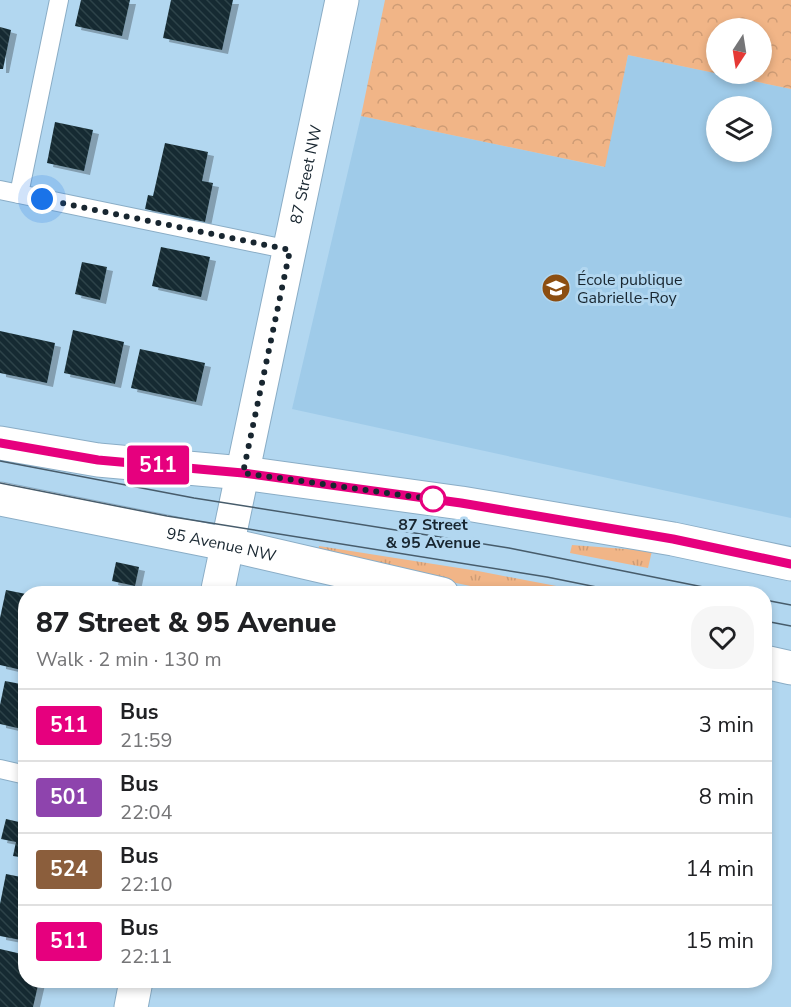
<!DOCTYPE html>
<meta charset="utf-8">
<style>
body{margin:0;font-family:"Nunito Sans",sans-serif;background:#f6f6f6;color:#202124;height:100vh;display:flex;flex-direction:column;font-size:22px;white-space:nowrap}
*{box-sizing:border-box;margin:0}
p{font-size:20px;color:#757577}
.icon{flex:none;width:33px;height:33px;fill:none;stroke:currentColor;stroke-width:2;stroke-linecap:round;stroke-linejoin:round}
.map{position:relative;flex:1;overflow:hidden}
.drawer{position:absolute;left:18px;top:586px;width:754px;height:402px;display:flex;flex-direction:column;background:#fff;border-radius:24px;box-shadow:0 3px 9px #0003}
.drawer>*{flex:none}
.badge{padding:0 12px;border-radius:4px;font-size:21px;line-height:39px}
.needle{width:39px;rotate:192deg}
.fabs{position:absolute;left:706px;top:18px;display:grid;gap:12px}
.fabs a{display:grid;place-items:center;width:66px;height:66px;border-radius:50%;background:#fff;box-shadow:0 3px 9px #0003;font-size:30px}
.you{position:absolute;width:30px;height:30px;margin:-15px;border:4px solid #fff;border-radius:50%;background:#1a73e8;box-shadow:0 0 0 9px #1a73e833}
.map>.badge{position:absolute;translate:-50% -50%;box-shadow:0 0 0 3px #fff}
.round{display:grid;place-items:center;flex:none;width:63px;height:63px;border-radius:24px;background:#f6f6f6}
.overview{display:flex;align-items:center;justify-content:space-between;height:102px;padding:0 18px}
h1{font-size:28px;font-weight:800;line-height:45px}
ul{padding:0;list-style:none}
li{display:flex;align-items:center;gap:18px;height:72px;padding:0 18px;border-top:2px solid #e0e0e0}
li div{flex:1}
li b{display:block;font-size:22px}
li em{font-style:normal}
li .badge{min-width:66px;font-weight:700;text-align:center}
.map>svg:first-child{display:block}
</style>
<div class="map">
<svg width="791" height="1007" viewBox="0 0 791 1007">
<defs>
<pattern id="grass-tufts" width="24" height="20" patternUnits="userSpaceOnUse" patternTransform="scale(1.5)"><rect width="24" height="20" fill="#f1b587"/><path d="M3 7l-1-3M5 7V3M7 7l1-3M15 17l-1-3M17 17v-4M19 17l1-3" fill="none" stroke="#ce9c75"/></pattern>
<pattern id="forest-crowns" width="20" height="18" patternUnits="userSpaceOnUse" patternTransform="scale(1.5)"><rect width="20" height="18" fill="#f1b587"/><path d="M2 6a3 3 0 1 1 6 0M12 15a3 3 0 1 1 6 0" fill="none" stroke="#ce9c75"/></pattern>
<pattern id="building-back-hatch" width="6" height="6" patternUnits="userSpaceOnUse" patternTransform="scale(1.5)"><rect width="6" height="6" fill="#162c33"/><path d="M-1 5l2 2M0 0l6 6M5-1l2 2" fill="none" stroke="#2f4248"/></pattern>
<filter id="shadow"><feDropShadow dx="6" dy="4" stdDeviation="0" flood-color="#0004"/></filter>
</defs>
<rect width="100%" height="100%" fill="#b2d7f0"/>
<path fill="#9fcbe9" fill-rule="evenodd" d="M628,55L791,89V518L292,409L361,116L604,167ZM717,106H762V152H717Z"/>
<g fill="url(#grass-tufts)">
<path d="M572,545L652,551L648,568L570,553Z"/>
<path d="M319,546L478,571L598,594H509L331,557L318,553Z"/>
</g>
<path fill="url(#forest-crowns)" fill-rule="evenodd" d="M385,0H791V89L628,55L605,167L361,116ZM717,28H762V74H717Z"/>
<g fill="url(#building-back-hatch)" filter="url(#shadow)">
<path d="M81,0H130L122,36L75,26Z"/>
<path d="M171,0H233L222,50L163,38Z"/>
<path d="M0,27L11,30L3,69H0Z"/>
<path d="M55,122L93,130L84,171L47,163Z"/>
<path d="M165,143L208,152L202,181L213,183L205,222L145,209L148,195L153,196Z"/>
<path d="M161,247L210,257L201,297L152,286Z"/>
<path d="M82,262L107,267L100,300L75,294Z"/>
<path d="M73,330L124,342L115,384L64,373Z"/>
<path d="M0,331L55,343L47,383L0,373Z"/>
<path d="M140,349L205,363L196,402L131,388Z"/>
<path d="M116,562L139,567L135,586L112,581Z"/>
<path d="M6,590L26,594V671L0,665V618Z"/>
<path d="M5,681L26,685V730L0,724V705Z"/>
<path d="M26,799V858L13,856L16,842L1,839L6,819L19,822Z"/>
<path d="M6,874L26,878V941L0,936V904Z"/>
<path d="M0,949L26,955V981H39L33,1007H0Z"/>
</g>
<g fill="none" stroke-linecap="round" stroke-linejoin="round">
<g stroke="#8aadc6" stroke-width="20">
<g id="lane">
<path d="M0,190L290,250"/>
<path d="M19,194L59,0"/>
<path d="M0,769L26,775"/>
</g>
</g>
<g stroke="#8aadc6" stroke-width="35">
<g id="street">
<path id="s1" d="M217,594L342,0"/>
<path d="M131,1007L136,981"/>
</g>
</g>
<g stroke="#8aadc6" stroke-width="35">
<g id="secondary">
<path d="M0,443L98,460L243,473L461,503L673,539L791,564"/>
<path id="s2" d="M0,499L226,544L442,594"/>
<path d="M765,662L791,668"/>
</g>
</g>
<use href="#lane" stroke="#fff" stroke-width="18"/>
<use href="#street" stroke="#fff" stroke-width="33"/>
<use href="#secondary" stroke="#fff" stroke-width="33"/>
<g stroke="#475c6b" stroke-width="1.5">
<path d="M0,461L194,498L509,548L738,594"/>
<path d="M0,483L167,516L547,577L631,594"/>
<path d="M765,600L791,605"/>
<path d="M765,621L791,626"/>
</g>
</g>
<g fill="none" stroke-linecap="round" stroke-linejoin="round">
<g stroke="#fff" stroke-width="14">
<path id="line" d="M0,443L98,460L243,473L461,503L673,539L791,564"/>
</g>
<use href="#line" stroke="#e6007e" stroke-width="9"/>
<path stroke="#182630" stroke-width="6" stroke-dasharray="0 10.8" d="M42,199L290,250L243,473L438,500L433,499"/>
</g>
<defs>
<g id="school-disc" transform="scale(1.5)"><circle r="9.5" fill="#8c4e11" stroke="#b2d7f0"/><path d="M0-5L7-2L0 1L-7-2ZM-4 1L0 2.5L4 1V4Q0 6-4 4Z" fill="#fff"/></g>
</defs>
<g fill-rule="evenodd">
<use href="#school-disc" x="556" y="288"/>
</g>
<circle fill="#fff" stroke="#e6007e" stroke-width="3" cx="433" cy="499" r="12"/>
<g text-anchor="middle" stroke-width="6" stroke-linejoin="round" paint-order="stroke">
<g font-size="16" fill="#182630" stroke="#b2d7f0">
<text dy="6" stroke="none"><textPath href="#s1" startOffset="429">87 Street NW</textPath></text>
<text dy="6" stroke="none"><textPath href="#s2" startOffset="226">95 Avenue NW</textPath></text>
</g>
<g font-size="16" fill="#182630" stroke="#b2d7f0" text-anchor="start">
<text x="577" y="285">École publique<tspan x="577" dy="18">Gabrielle-Roy</tspan></text>
</g>
<g font-size="16" font-weight="bold" fill="#182630" stroke="#b2d7f0">
<text x="433" y="530">87 Street<tspan x="433" dy="18">&amp; 95 Avenue</tspan></text>
</g>
</g>
</svg>
<div class="fabs">
<a><svg class="needle" viewBox="-14 -14 28 28"><path d="M0-13l5 13h-10z" fill="#e53935"/><path d="M0 13l5-13h-10z" fill="#757577"/></svg></a>
<a><svg class="icon" aria-label="layers" viewBox="0 0 24 24"><path d="M12 4l9 5-9 5-9-5zM3 14l9 5 9-5"/></svg></a>
</div>
<div class="you" style="left:42px;top:199px"></div>
<b class="badge" style="left:158px;top:465px;background:#e6007e;color:#fff">511</b>
<section class="drawer">
<div class="overview"><div><h1>87 Street &amp; 95 Avenue</h1><p>Walk · 2 min · 130 m</p></div><a class="round"><svg class="icon" aria-label="heart" viewBox="0 0 24 24"><path d="M12 20l-8-8c-3-5 5-10 8-4 3-6 11-1 8 4z"/></svg></a></div>
<ul>
<li><span class="badge" style="background:#e6007e;color:#fff">511</span><div><b>Bus</b><p>21:59</p></div><em>3 min</em></li>
<li><span class="badge" style="background:#8e44ad;color:#fff">501</span><div><b>Bus</b><p>22:04</p></div><em>8 min</em></li>
<li><span class="badge" style="background:#8b5e3c;color:#fff">524</span><div><b>Bus</b><p>22:10</p></div><em>14 min</em></li>
<li><span class="badge" style="background:#e6007e;color:#fff">511</span><div><b>Bus</b><p>22:11</p></div><em>15 min</em></li>
</ul>
</section>
</div>
